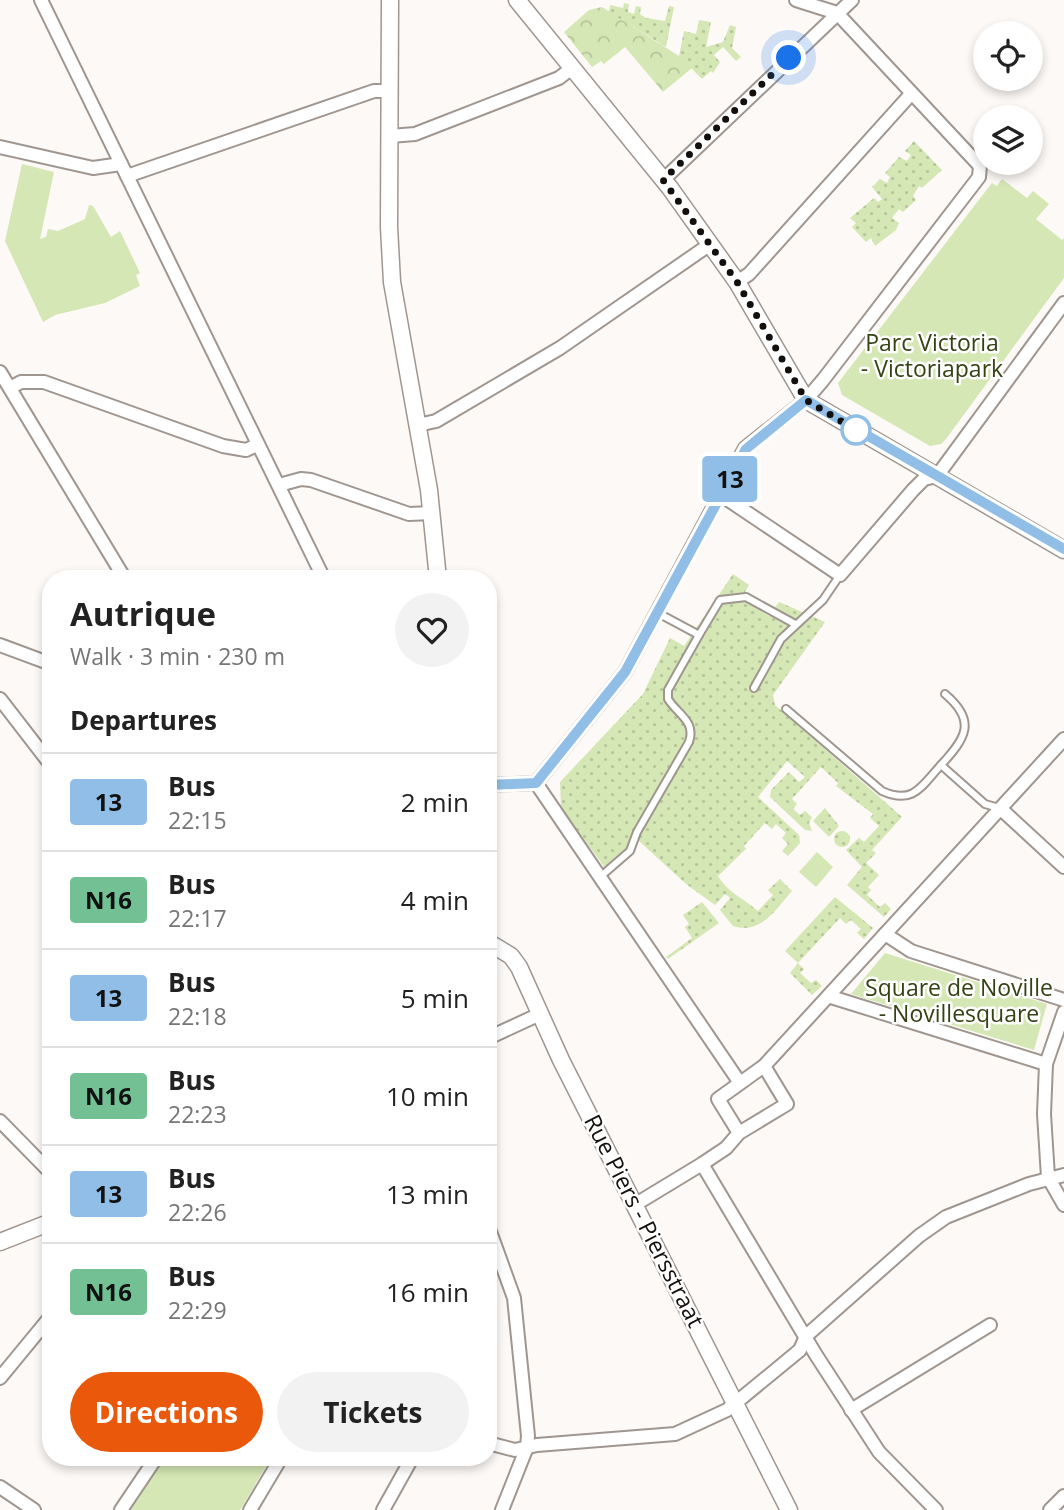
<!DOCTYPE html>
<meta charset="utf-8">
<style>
body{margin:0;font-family:"Open Sans",sans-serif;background:#f2f2f2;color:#222;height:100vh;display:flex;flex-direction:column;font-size:26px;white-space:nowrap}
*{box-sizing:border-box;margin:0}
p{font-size:23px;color:#767676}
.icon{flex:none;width:38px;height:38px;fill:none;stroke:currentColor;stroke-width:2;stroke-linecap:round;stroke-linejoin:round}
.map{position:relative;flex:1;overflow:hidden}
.details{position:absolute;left:42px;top:570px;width:455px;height:896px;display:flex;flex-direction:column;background:#fff;border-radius:28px;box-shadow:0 4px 10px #0003}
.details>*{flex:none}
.badge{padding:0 14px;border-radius:5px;font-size:24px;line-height:46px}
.buttons{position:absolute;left:973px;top:21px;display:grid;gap:14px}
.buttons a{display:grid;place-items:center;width:70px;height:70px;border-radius:50%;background:#fff;box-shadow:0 4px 10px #0003;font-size:35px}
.you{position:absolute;width:35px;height:35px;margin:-18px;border:5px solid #fff;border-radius:50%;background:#1a73e8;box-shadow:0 0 0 10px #1a73e833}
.map>.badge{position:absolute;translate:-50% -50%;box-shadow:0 0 0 4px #fff}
h2{padding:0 28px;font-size:26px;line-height:63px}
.round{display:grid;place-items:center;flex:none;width:74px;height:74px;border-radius:37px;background:#f2f2f2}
.summary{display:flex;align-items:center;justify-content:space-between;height:119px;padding:0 28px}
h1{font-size:33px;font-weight:700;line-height:52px}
.cta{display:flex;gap:14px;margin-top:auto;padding:14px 28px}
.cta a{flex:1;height:80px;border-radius:42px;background:#ea580c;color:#fff;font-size:28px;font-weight:700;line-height:80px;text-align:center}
.cta a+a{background:#f2f2f2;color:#222}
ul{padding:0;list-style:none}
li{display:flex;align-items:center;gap:21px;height:98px;padding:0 28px;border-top:2px solid #e0e0e0}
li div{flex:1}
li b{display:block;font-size:26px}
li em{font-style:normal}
li .badge{min-width:77px;font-weight:700;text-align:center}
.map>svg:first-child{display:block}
</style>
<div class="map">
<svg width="1064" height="1510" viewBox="0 0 1064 1510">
<defs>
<pattern id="forest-crowns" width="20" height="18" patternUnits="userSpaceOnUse" patternTransform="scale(1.75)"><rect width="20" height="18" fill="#d4e7b4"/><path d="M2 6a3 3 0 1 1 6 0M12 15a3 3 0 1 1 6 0" fill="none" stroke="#b5c59a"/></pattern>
<pattern id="garden-dots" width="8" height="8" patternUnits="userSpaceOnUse" patternTransform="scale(1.75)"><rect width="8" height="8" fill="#d4e7b4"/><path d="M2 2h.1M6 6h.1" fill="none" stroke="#b5c59a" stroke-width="1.8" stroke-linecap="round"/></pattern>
</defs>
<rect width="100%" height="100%" fill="#fdf9f6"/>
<g fill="#d4e7b4">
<path d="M22,164L54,172L40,239L46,237L48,229L58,231L85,219L89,205L93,206L111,237L120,231L140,273L136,275L140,286L105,303L55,315L43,322L5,241Z"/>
<path d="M1002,179L1027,198L1033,191L1049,204L1036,219L1062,240L1064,238V278L946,439L941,444L930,446L842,395L838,383L988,188L992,183L997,186Z"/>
<path d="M817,852L833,867L816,887L799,872Z"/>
<path d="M885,953L1047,1004L1034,1050L851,994Z"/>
<path d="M163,1458H271L240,1510H130Z"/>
</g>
<path fill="url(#forest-crowns)" d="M602,7L679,56L692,68L663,92L625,47L604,64L601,61L592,67L564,32L589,10Z"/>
<g fill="url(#garden-dots)">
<path d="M624,3L629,4L628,12L634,14L636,6L641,7L640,14L646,18L665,21L669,6L674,7L666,47L609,12L610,5L623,8Z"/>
<path d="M699,20L711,22L706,47L723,42L730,25L736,27L732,48L741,57L736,61L723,47L714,55L720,62L713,73L711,71L702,79L679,56L684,31L696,34Z"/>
<path d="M914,141L942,170L922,188L919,186L913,196L916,200L903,212L899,209L892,218L899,223L896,230L875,246L871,238L866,242L852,227L856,223L850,218L874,198L878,202L882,199L872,187L880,179L887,183L890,177L885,173L899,157L907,161L911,155L905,151Z"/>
<path d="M733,574L749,585L741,599L769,616L779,602L825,622L773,695L775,705L902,817L872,850L876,853L866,863L879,875L868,887L871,890L867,895L880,907L885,903L891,909L884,917L847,885L862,867L846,850L859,838L864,842L879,826L870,818L873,814L836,786L838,783L821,767L792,799L797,804L793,809L800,815L805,811L812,817L809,823L812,831L805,830L770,797L771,790L789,772L799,782L805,777L787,761L758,797L799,835L800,843L788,856L782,851L788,844L782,838L786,833L776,824L772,829L765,823L744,846L746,849L718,876C726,891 744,899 758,911L773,895L768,890L780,879L792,891C776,909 761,935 733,926L720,910L730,898L725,894L715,905L686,884L639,841L605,868L561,808L560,782L643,694L670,638L684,646Z"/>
<path d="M825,808L839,826L829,837L813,821Z"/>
<circle cx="842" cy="839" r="8"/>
<path d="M835,897L873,928L864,939L857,933L861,929L851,920L846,924L840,918L798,963L804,969L800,973L811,983L816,980L822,986L812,995L790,973L798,963L785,951Z"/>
<path d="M702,902L719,923L668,959L666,957L692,938L685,927L689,924L683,915Z"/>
</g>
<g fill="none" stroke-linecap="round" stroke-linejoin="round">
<g stroke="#a09690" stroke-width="10">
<g id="service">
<path d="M658,613L699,635L720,600L746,597L795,624"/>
<path d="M754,688L781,639L823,600L840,575"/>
<path d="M945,694C977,721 966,738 941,765L985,804L999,808"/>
<path d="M786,709L882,791C913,805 921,787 941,765"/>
<path d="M600,877L630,851L637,832L689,742C696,721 678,715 668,699V690L699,635"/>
</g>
</g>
<g stroke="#a09690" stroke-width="16">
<g id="minor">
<path d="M41,0L324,579"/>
<path d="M390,136L415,134L559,78L572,68"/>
<path d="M0,147L93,168L121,164"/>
<path d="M127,176L374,91H390"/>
<path d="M663,180L852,0"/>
<path d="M737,282L749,274L911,94"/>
<path d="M0,372L125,579"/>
<path d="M10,388L21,382H44L223,446L246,450L257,445"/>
<path d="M418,425L436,421L560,348L709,245"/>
<path d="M279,485L301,479L311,480L409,514L432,513"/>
<path d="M721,495L840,575L913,490L924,479L937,476L1064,303"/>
<path d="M0,645L51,664"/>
<path d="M0,699L51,765"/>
<path d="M536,783L740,1083"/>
<path d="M488,785L536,783L625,672L745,448L806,400L823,380L979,177L980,166L837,13L796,0"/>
<path d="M1001,809L1064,867"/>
<path d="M885,934L911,951L1064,1000"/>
<path d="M831,997L1046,1064"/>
<path d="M1064,1012L1046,1064L1044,1114L1048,1177L1064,1205"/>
<path d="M488,1038L540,1014"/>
<path d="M764,1066L1064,739"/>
<path d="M0,1121L51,1173"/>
<path d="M702,1164L816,1355L879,1452L936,1510"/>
<path d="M636,1204L702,1164L726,1148L739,1133L787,1104L764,1066L718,1099L739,1133"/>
<path d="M488,1226L514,1298L528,1436L527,1447L502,1510"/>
<path d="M0,1378L51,1316"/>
<path d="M851,1410L990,1325"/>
<path d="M488,1443L515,1450L537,1445L675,1434L727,1410L800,1350L806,1336L919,1236L946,1217L1029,1184L1064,1175"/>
<path d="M0,1487L34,1510"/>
<path d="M121,1510L156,1458"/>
<path d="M250,1510L281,1458"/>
<path d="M383,1510L412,1458"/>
<path d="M1050,1510L1064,1496"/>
</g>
</g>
<g stroke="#a09690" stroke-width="19">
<g id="tertiary">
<path d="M390,0L389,227L392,282L429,490L438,579"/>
<path d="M517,0L670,188L737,282L806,400L1064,550"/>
<path d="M488,942L511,956L519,967L561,1060L789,1510"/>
<path d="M0,1242L51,1222"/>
</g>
</g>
<use href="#service" stroke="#fff" stroke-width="6"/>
<use href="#minor" stroke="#fff" stroke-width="12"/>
<use href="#tertiary" stroke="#fff" stroke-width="16"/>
</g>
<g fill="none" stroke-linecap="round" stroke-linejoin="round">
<g stroke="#fff" stroke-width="16">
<path id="line" d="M488,785L536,783L625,672L746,449L806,400L1064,549"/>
</g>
<use href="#line" stroke="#91bee7" stroke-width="10"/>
<path stroke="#130f0d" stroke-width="7" stroke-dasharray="0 12.6" d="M789,58L663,180L737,282L806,400L856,430"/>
</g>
<circle fill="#fff" stroke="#91bee7" stroke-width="3.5" cx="856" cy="430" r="14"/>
<g text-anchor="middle" stroke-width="5" stroke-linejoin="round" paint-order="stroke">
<g font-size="23" fill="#344214" stroke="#fff">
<text x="932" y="351">Parc Victoria<tspan x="932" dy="26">- Victoriapark</tspan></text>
<text x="959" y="996">Square de Noville<tspan x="959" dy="26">- Novillesquare</tspan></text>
</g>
<g font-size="23" fill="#130f0d" stroke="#fff">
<text transform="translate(644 1221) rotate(63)" y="8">Rue Piers - Piersstraat</text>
</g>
</g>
</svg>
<div class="buttons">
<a><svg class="icon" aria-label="locate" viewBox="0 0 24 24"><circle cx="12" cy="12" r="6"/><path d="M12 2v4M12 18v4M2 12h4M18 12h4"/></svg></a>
<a><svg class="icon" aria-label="layers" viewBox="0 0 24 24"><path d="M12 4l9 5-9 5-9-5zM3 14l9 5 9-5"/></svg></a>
</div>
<div class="you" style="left:789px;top:58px"></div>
<b class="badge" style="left:730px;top:479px;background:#91bee7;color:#111">13</b>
<section class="details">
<div class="summary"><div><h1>Autrique</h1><p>Walk · 3 min · 230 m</p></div><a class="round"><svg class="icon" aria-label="heart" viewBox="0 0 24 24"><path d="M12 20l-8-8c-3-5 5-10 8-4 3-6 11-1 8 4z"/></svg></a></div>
<h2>Departures</h2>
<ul>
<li><span class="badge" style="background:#91bee7;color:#111">13</span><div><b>Bus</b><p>22:15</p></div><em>2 min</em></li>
<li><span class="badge" style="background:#74c095;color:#111">N16</span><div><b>Bus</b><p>22:17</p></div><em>4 min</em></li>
<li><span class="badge" style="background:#91bee7;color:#111">13</span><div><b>Bus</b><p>22:18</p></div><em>5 min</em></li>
<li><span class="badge" style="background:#74c095;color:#111">N16</span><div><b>Bus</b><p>22:23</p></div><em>10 min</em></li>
<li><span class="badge" style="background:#91bee7;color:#111">13</span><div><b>Bus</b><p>22:26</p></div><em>13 min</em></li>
<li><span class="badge" style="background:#74c095;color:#111">N16</span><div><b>Bus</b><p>22:29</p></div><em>16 min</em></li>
</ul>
<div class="cta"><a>Directions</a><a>Tickets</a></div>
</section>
</div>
